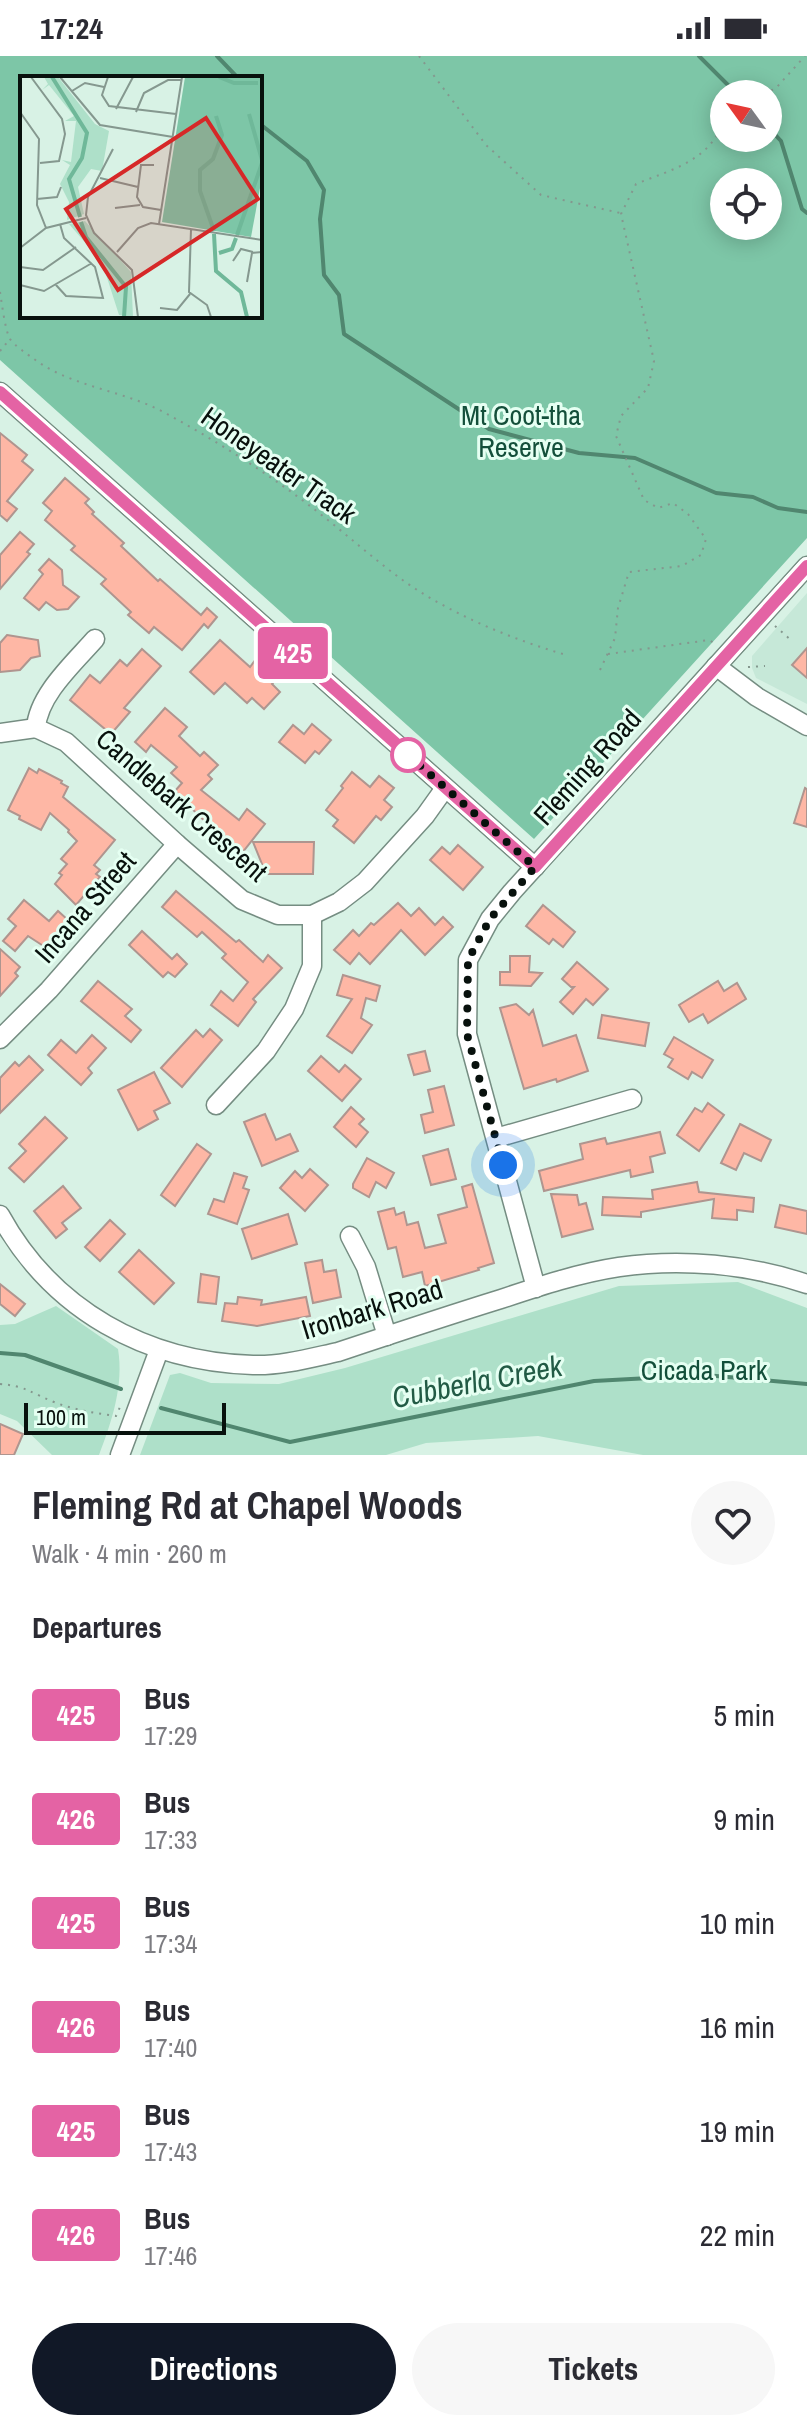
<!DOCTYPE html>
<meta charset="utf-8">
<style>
body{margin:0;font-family:"Archivo Narrow",sans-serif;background:#f7f7f7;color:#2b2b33;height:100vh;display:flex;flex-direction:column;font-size:30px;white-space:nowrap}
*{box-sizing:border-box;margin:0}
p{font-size:26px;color:#7c7c81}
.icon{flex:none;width:44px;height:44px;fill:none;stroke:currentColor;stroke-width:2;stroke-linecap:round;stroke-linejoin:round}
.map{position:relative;height:1399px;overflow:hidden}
.sheet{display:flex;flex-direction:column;background:#fff;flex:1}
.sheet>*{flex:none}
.badge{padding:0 16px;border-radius:6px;font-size:28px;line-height:52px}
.needle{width:52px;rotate:303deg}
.buttons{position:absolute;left:710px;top:24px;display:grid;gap:16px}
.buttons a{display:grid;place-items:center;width:72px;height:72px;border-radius:50%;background:#fff;box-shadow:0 4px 20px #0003;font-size:40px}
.scale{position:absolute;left:24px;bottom:20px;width:202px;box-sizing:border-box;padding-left:8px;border:4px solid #08110d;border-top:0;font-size:22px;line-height:28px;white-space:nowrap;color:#08110d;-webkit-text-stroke:6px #e5fff2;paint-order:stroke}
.you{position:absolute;width:40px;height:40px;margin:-20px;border:6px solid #fff;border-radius:50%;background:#1a73e8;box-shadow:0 0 0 12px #1a73e833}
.map>.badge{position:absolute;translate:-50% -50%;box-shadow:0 0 0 4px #fff}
h2{padding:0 32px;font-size:30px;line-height:72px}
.round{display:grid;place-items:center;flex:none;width:84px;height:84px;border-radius:42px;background:#f7f7f7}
.head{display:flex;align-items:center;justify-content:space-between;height:136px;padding:0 32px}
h1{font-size:38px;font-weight:700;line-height:60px}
.cta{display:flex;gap:16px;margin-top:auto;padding:16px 32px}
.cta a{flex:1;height:92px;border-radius:48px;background:#111827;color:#fff;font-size:32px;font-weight:700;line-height:92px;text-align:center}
.cta a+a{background:#f7f7f7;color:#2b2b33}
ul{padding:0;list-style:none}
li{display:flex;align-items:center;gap:24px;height:104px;padding:0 32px}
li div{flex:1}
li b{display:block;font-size:30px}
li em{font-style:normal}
li .badge{min-width:88px;font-weight:700;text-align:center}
.status{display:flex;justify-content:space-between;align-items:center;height:56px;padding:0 40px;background:#fff;direction:ltr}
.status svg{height:22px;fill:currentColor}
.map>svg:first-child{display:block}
</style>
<div class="status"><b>17:24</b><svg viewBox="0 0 49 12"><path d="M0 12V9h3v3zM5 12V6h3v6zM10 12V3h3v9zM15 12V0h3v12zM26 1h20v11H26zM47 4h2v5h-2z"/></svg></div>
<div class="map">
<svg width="807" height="1399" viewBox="0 0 807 1399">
<rect width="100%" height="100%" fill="#d8f2e5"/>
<path fill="#c6e8d8" d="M807,537V648L756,622L752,612V600Z"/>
<g fill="#aee0c9">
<path d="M738,1226L807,1252V1399H643L538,1380L426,1387L386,1399H140L170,1319L180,1317L211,1327L279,1328L345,1312L619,1230Z"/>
<path d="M56,1250L118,1293C124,1329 112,1365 99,1399H52L17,1365L0,1358V1269L15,1268Z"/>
</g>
<path fill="#7dc6a7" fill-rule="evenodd" d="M0,0H807V482L534,783L0,304ZM22,22H260V260H22ZM724,38H768V82H724ZM724,126H768V170H724Z"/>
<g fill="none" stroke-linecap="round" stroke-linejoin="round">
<g stroke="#50866f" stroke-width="4">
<path d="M217,0L238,22"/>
<path d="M699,0L737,38"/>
<path d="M260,68L307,105L324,134L320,163L324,219L339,239L344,278L489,373L579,397L635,402L716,437L753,441L778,452L807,456"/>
<path d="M768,71L781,85L802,153L807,157"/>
<path d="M0,1297L25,1299L121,1333"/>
<path d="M161,1352L290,1386L594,1325L705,1319L807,1328"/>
</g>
</g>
<g fill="#feb7a5" stroke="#af958f" stroke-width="2">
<path d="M0,377L27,399L22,405L33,414L7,445L17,453L7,465L0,459Z"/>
<path d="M65,422L89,443L85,447L94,456L92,458L124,487L121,490L158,525L160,523L201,559L207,552L217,561L208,572L204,568L182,594L154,571L149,577L128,559L131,556L101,528L106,523L71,494L75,490L45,464L52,455L43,447Z"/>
<path d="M20,476L34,488L27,496L30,498L0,533V499Z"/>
<path d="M49,503L62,514L63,529L79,541L68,553L57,554L46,546L39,554L24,542L43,518L39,514Z"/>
<path d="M7,579L38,584L40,600L31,602L20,614L0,616V587Z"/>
<path d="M220,584L250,611L256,603L277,622L272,628L280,636L264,653L252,642L247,647L225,627L214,638L190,616Z"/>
<path d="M807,592V622L792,609Z"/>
<path d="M142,593L161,610L124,652L130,656L111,678L70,644L90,619L100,627L120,604L127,610Z"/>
<path d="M165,652L187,671L179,680L200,700L204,696L218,709L208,719L212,723L201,734L239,764L247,753L265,768L238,802L226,792L231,785L200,761L175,735L182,727L171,717L177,711L151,689L146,696L135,686Z"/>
<path d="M312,668L331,684L319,698L315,695L305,707L279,686L293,669L304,678Z"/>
<path d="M29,712L37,717L39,713L62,725L61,727L68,731L63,741L115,784L94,809L100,814L96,818L100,821L76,849L55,828L62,819L59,817L67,808L61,803L77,785L68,776L69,774L50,757L41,774L19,763L20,760L8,754Z"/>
<path d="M352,716L370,731L379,720L394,732L384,744L392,751L381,764L376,760L354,787L333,770L338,764L326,754L343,732L341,730Z"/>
<path d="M805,732L807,733V771L794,767Z"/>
<path d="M253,786H314L313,818H266Z"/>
<path d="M458,789L483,811L463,834L430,804L442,791L450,798Z"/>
<path d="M176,835L236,886L239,884L263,906L268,899L282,912L253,943L256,946L238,970L211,949L221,935L233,945L248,926L222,902L226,898L202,876L197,881L162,851Z"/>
<path d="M24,844L49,865L58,855L68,864L45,891L28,880L15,895L3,885L16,870L8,863Z"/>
<path d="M398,847L411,860L419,852L435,869L443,861L453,871L425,899L401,874L370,908L359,897L350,908L334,894L353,874L359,880L371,867L374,869Z"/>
<path d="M543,849L575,876L563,891L553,883L549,888L526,870Z"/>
<path d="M142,875L172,903L177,898L187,908L175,921L168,916L163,921L129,889Z"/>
<path d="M0,893L20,911L15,917L18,920L0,940Z"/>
<path d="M510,900H530L529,916L542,917L531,930L500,929V916H510Z"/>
<path d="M577,906L608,933L593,949L586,943L573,958L560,946L574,931H571L562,923Z"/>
<path d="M343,919L380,930L376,945L366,942L361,962L372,969L352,997L327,980L352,943L337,939Z"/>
<path d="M98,925L132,953L125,960L141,974L131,986L81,945Z"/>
<path d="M718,925L724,935L737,927L746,943L708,967L703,958L689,966L679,949Z"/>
<path d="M516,948L529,959L533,954L543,990L576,979L588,1015L557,1026L556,1023L524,1033L500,952Z"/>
<path d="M602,959L649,967L645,990L598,982Z"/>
<path d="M210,973L222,984L182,1031L161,1012L196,974L203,981Z"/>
<path d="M92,979L106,992L88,1012L92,1017L81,1029L48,999L61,984L76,997Z"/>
<path d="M674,981L713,1004L702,1022L692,1016L688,1023L668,1011L673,1003L664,998Z"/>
<path d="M425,995L430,1015L414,1019L408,999Z"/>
<path d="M29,1000L43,1014L0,1057V1022L15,1006L19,1010Z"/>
<path d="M321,1000L339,1016L345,1009L361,1023L342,1045L308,1015Z"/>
<path d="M154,1016L170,1047L154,1055L158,1063L138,1074L118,1034Z"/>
<path d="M444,1030L454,1069L425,1077L421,1059L433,1056L428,1034Z"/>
<path d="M708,1047L724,1059L699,1095L677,1079L695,1052L702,1056Z"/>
<path d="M351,1051L364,1063L359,1068L368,1076L356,1091L334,1071Z"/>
<path d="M265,1058L276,1084L290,1078L298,1095L262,1110L244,1066Z"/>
<path d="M45,1061L67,1082L24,1126L9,1112L26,1095L19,1088Z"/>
<path d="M740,1068L771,1084L761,1105L744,1097L736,1114L721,1107Z"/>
<path d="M660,1076L665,1097L650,1101L653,1116L631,1121L630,1114L544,1135L539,1115L583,1103L580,1088L605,1082L607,1088Z"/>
<path d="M197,1088L211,1098L175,1150L161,1139Z"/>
<path d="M448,1093L456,1123L431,1129L423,1100Z"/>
<path d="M367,1102L394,1117L386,1132L376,1126L369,1141L353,1132V1128Z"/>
<path d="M310,1113L328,1129L305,1155L280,1132L295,1115L302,1122Z"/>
<path d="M234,1117L247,1121L243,1132L249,1134L237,1168L208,1158L214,1143L224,1146Z"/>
<path d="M697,1126L699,1136L754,1142L753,1156L737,1154V1164L712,1162L714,1143L641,1156V1161L602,1159L603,1141L653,1143L652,1134Z"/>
<path d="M472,1128L494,1207L478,1212L479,1214L425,1230L422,1216L403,1221L396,1191L388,1193L378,1156L394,1152L396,1159L404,1156L407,1169L418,1166L425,1192L446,1187L438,1159L467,1151L462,1131Z"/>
<path d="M63,1130L81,1152L62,1167L67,1173L56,1182L34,1155Z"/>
<path d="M551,1138L577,1139L579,1149L586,1147L593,1173L562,1181Z"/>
<path d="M780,1149L807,1155V1178L775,1171Z"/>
<path d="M288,1158L297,1188L252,1203L242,1173Z"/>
<path d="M110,1164L125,1178L100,1205L85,1191Z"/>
<path d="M139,1194L174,1227L154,1248L119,1216Z"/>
<path d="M322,1204L324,1216L336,1214L341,1241L313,1247L305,1207Z"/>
<path d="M201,1218L219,1221L216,1248L198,1246Z"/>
<path d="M0,1228L25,1248L15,1260L0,1248Z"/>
<path d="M238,1241L262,1244L261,1249L306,1241L310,1260L257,1270L222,1265L225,1247L237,1248Z"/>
<path d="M0,1368L23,1378L14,1399H0Z"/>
</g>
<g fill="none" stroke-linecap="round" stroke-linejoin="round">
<g stroke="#758d82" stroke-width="21">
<g id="minor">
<path d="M0,336L535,811"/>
<path d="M95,583C74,607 38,639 36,672L66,686L177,788L242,844L278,859H312L339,846L365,826L425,760L445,732"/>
<path d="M716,610L757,641L807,670"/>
<path d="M0,677L36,672"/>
<path d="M0,983L49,934L177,788"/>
<path d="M216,1049L266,995L294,953L312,910V859"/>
<path d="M496,1082L632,1043"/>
<path d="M0,1159C52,1254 146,1306 253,1309C281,1310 310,1302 338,1296C392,1278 446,1260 501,1243C540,1230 579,1217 619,1211C681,1202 748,1208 807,1228"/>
<path d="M350,1180L366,1211L387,1280"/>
<path d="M536,1232L467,978L468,904L490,863L512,836L807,510"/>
<path d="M120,1399L159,1294"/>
</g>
</g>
<g stroke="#84978e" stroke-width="2" stroke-dasharray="2 6" stroke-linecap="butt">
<path d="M419,0L486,89L541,139L620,157"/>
<path d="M764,38L776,32L805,0"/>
<path d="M0,236C2,248 5,274 10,283C15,290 27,298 34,303C73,332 125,334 167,358C220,387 272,420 319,457C351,482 380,509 414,532C459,561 512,583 563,598"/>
<path d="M0,295L9,284"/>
<path d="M775,570L792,585"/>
<path d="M608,598L709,584L716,588"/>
<path d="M748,611L765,610"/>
<path d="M600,614L615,582L618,552L629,516L682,510L701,499L706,483L688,458L673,447L658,452L644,444L616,380L621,360L648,332L654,305L621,158L636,128C673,113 709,105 724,65"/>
<path d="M0,1328C26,1330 31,1337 54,1346C74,1354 95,1357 116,1360L120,1351"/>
</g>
<use href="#minor" stroke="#fff" stroke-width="18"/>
</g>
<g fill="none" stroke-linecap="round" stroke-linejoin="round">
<g stroke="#fff" stroke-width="18">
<path id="line" d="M0,336L535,811L807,510"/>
</g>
<use href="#line" stroke="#e463a4" stroke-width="12"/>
<path stroke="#08110d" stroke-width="8" stroke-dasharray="0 14.4" d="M408,699L398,690L535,811L490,863L468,904L467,978L503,1109"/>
</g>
<circle fill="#fff" stroke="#e463a4" stroke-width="4" cx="408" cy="699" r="16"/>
<g text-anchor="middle" stroke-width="6" stroke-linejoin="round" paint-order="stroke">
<g font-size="28" fill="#134f3a" stroke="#e5fff2">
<text x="521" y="369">Mt Coot-tha<tspan x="521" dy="32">Reserve</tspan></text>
<text x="704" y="1324">Cicada Park</text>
</g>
<g font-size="28" fill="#08110d" stroke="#e5fff2">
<text transform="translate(279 409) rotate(35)" y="10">Honeyeater Track</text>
<text transform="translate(587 711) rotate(-48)" y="10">Fleming Road</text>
<text transform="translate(182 749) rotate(41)" y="10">Candlebark Crescent</text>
<text transform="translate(85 851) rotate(-49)" y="10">Incana Street</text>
<text transform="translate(372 1253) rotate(-17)" y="10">Ironbark Road</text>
</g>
<g font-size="30" font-style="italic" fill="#225b45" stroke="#e5fff2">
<text transform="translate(477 1326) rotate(-11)" y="10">Cubberla Creek</text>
</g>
</g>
<g transform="translate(20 20)">
<rect width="242" height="242" fill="#d8f2e5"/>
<path d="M24,1H38L75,48L89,55L82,95L71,93L58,111L64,138L47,144L49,126L40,108L50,89L42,84L51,86L56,45H45L54,40L29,9L22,14L28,8ZM65,145L111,196L113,241L99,239L82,186L49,148Z" fill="#aee0c9"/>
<path d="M165,1H242V101L231,161L142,146Z" fill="#7dc6a7"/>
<path fill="none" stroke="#6fb899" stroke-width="4" d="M32,1L67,57L62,82L49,103L60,141M199,1L214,7H238M229,38L242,84M61,146L66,161L106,211L104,241M194,155L180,115V94L193,83L202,59L196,40M194,158L196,195L221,216L227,241M217,159L242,87M199,177L212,173L216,162"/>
<path fill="none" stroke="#85988f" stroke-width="2" d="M11,1L42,43L45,58L39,85L20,87M40,1L80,49L153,61M88,1L82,19L89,30L156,38M52,15L65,7L84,11M96,33L113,1M0,36L19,63L17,129L26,152M116,36L124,17L148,4H162M93,73L68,121L66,139L74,157L112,194L118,241M134,89H121L117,121L123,131L141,134M80,102L118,111M17,123L37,121L41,111M95,132L120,129M139,148L162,1M171,153L169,216L187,229L191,241M0,172L26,152L66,142M97,176L118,152L131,147L242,164M213,185L221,173L233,176M0,191L23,194L56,171M227,206L232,177L242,176M0,209L24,215L72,187M36,209L46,220L83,222L75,191L44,162L40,148M140,232L157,234L170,218"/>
<path fill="#d62828" fill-opacity="0.15" stroke="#d62828" stroke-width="4" d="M186,42L238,123L98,214L46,133Z"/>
<rect width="242" height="242" fill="none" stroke="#08110d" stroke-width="4"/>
</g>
</svg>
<div class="buttons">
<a><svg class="needle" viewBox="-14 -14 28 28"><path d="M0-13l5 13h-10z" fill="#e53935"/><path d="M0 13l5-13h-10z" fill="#7c7c81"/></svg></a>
<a><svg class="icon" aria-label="locate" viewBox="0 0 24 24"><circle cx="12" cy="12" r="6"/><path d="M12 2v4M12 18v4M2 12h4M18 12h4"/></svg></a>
</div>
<div class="scale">100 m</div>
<div class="you" style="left:503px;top:1109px"></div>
<b class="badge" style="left:293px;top:597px;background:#e463a4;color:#fff">425</b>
</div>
<section class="sheet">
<div class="head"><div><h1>Fleming Rd at Chapel Woods</h1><p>Walk · 4 min · 260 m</p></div><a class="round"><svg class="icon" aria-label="heart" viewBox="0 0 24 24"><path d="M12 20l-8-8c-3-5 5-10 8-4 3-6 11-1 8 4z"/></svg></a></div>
<h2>Departures</h2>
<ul>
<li><span class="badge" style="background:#e463a4;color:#fff">425</span><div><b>Bus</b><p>17:29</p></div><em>5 min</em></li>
<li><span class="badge" style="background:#e463a4;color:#fff">426</span><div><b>Bus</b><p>17:33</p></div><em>9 min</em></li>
<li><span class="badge" style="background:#e463a4;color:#fff">425</span><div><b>Bus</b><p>17:34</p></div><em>10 min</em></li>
<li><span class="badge" style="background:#e463a4;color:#fff">426</span><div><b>Bus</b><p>17:40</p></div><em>16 min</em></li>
<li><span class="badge" style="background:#e463a4;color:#fff">425</span><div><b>Bus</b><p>17:43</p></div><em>19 min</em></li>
<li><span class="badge" style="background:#e463a4;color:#fff">426</span><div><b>Bus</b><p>17:46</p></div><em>22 min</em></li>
</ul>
<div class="cta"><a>Directions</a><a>Tickets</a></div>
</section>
